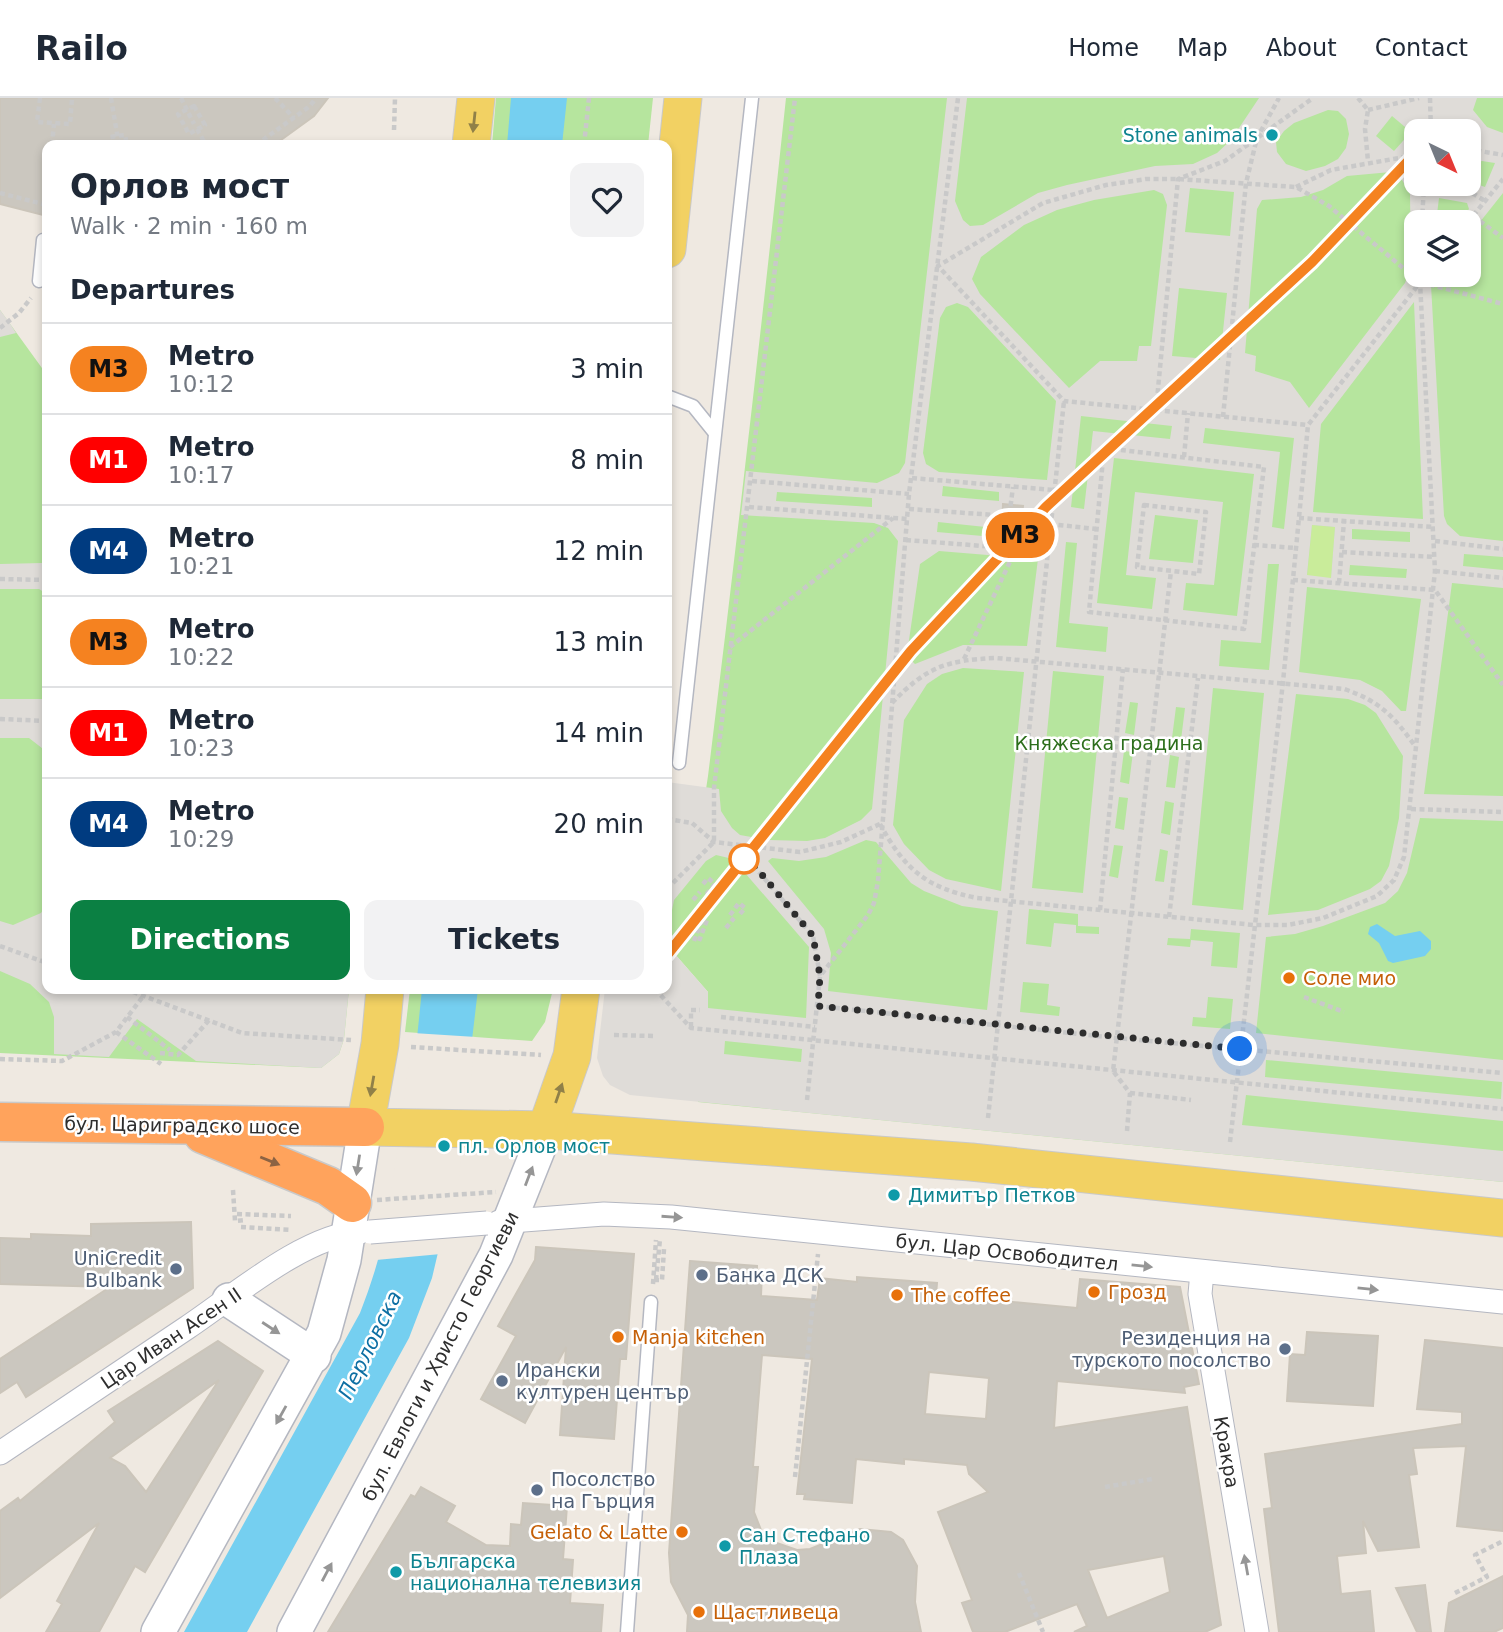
<!DOCTYPE html>
<meta charset="utf-8">
<style>
body{margin:0;font-family:"DejaVu Sans",sans-serif;background:#f2f2f3;color:#1f2937;height:100vh;display:flex;flex-direction:column;font-size:26px;white-space:nowrap}
*{box-sizing:border-box;margin:0}
p{font-size:23px;color:#747a83}
.icon{flex:none;width:38px;height:38px;fill:none;stroke:currentColor;stroke-width:2;stroke-linecap:round;stroke-linejoin:round}
.map{position:relative;flex:1;overflow:hidden}
.panel{position:absolute;left:42px;top:42px;width:630px;height:854px;display:flex;flex-direction:column;background:#fff;border-radius:14px;box-shadow:0 4px 10px #0003}
.panel>*{flex:none}
.badge{padding:0 14px;border-radius:23px;font-size:24px;line-height:46px}
.needle{width:46px;rotate:137deg}
.controls{position:absolute;left:1404px;top:21px;display:grid;gap:14px}
.controls a{display:grid;place-items:center;width:77px;height:77px;border-radius:14px;background:#fff;box-shadow:0 4px 10px #0003;font-size:35px}
.you{position:absolute;width:35px;height:35px;margin:-18px;border:5px solid #fff;border-radius:50%;background:#1a73e8;box-shadow:0 0 0 10px #1a73e833}
.map>.badge{position:absolute;translate:-50% -50%;box-shadow:0 0 0 4px #fff}
h2{padding:0 28px;font-size:26px;line-height:63px}
.round{display:grid;place-items:center;flex:none;width:74px;height:74px;border-radius:14px;background:#f2f2f3}
.head{display:flex;align-items:center;justify-content:space-between;height:119px;padding:0 28px}
h1{font-size:33px;font-weight:700;line-height:52px}
.primary-button{display:flex;gap:14px;margin-top:auto;padding:14px 28px}
.primary-button a{flex:1;height:80px;border-radius:14px;background:#0b8043;color:#fff;font-size:28px;font-weight:700;line-height:80px;text-align:center}
.primary-button a+a{background:#f2f2f3;color:#1f2937}
ul{padding:0;list-style:none}
li{display:flex;align-items:center;gap:21px;height:91px;padding:0 28px;border-top:2px solid #e0e1e3}
li div{flex:1}
li b{display:block;font-size:26px}
li em{font-style:normal}
li .badge{min-width:77px;font-weight:700;text-align:center}
header{display:flex;align-items:center;gap:42px;box-sizing:border-box;height:98px;padding:0 35px;background:#fff;border-bottom:2px solid #e0e1e3}
header strong{font-size:33px}
nav{display:flex;gap:38px;margin-inline-start:auto;font-size:24px}
.map>svg:first-child{display:block}
</style>
<header>
<strong>Railo</strong>
<nav><a>Home</a><a>Map</a><a>About</a><a>Contact</a></nav>
</header>
<div class="map">
<svg width="1503" height="1534" viewBox="0 0 1503 1534">
<rect width="100%" height="100%" fill="#efe9e1"/>
<g fill="#b6e59e" fill-rule="evenodd">
<path d="M496,0H653L648,47H492Z"/>
<path d="M786,0H1503V1084L698,1004L708,894L667,847C667,788 701,735 708,678C736,452 762,226 786,0ZM1416,33H1468V86H1416ZM1416,124H1468V177H1416Z"/>
<path d="M0,212L47,277V891H349L344,941L339,956L321,970L0,955Z"/>
<path d="M410,891H553L545,924L532,943L405,934Z"/>
</g>
<path fill="#c9ec9a" d="M1312,427L1335,429L1331,481L1307,478Z"/>
<g fill="#dfdcd8" fill-rule="evenodd">
<path d="M947,0H967L955,103L963,122L970,128L983,127L1038,95L1067,87L1155,68L1193,66L1217,55L1231,42L1259,0H1477L1473,12L1487,29L1503,35V95L1468,139V124H1459L1469,111L1467,105L1439,100L1436,124H1416V177H1439L1431,187L1444,418L1447,426L1460,438L1503,443V459L1464,456L1463,468L1503,472V490L1452,485L1424,696L1503,698V723L1420,720L1407,775L1398,793L1385,805L1323,828L1295,836L1266,839L1256,935L1503,962V1023L1246,997L1242,1027L1503,1053V1084L630,997L610,987L603,978L597,960L605,891H667V847L708,894V910L806,920L809,849L733,761L716,757L706,763L674,802L667,837V684L719,691L721,713L732,730L740,737L769,742L807,743L825,740L861,722L872,711L898,443L888,430L874,425L741,417L746,373L877,385L899,375L905,365ZM1328,12L1338,13L1346,21L1349,36L1346,50L1338,61L1325,68L1306,73L1286,66L1277,54L1276,44L1284,33L1294,25ZM1392,18L1411,34L1394,53L1376,38ZM1416,33H1468V73L1471,67L1482,63L1495,65L1485,89L1468,83V86H1416ZM1391,74L1401,80L1410,96L1411,168L1405,185L1309,310L1290,284L1255,273L1256,258L1245,255L1257,111L1262,102L1301,99L1323,92L1347,78ZM1190,90L1234,94L1230,138L1185,134ZM1154,92L1163,96L1167,107L1151,248H1139L1137,263H1100L1069,290L980,196L972,181L981,159L1024,127L1057,112L1094,102ZM1179,190L1227,195L1220,262L1172,258ZM1414,204L1423,421L1313,414L1321,326ZM957,205L968,209L1056,303L1047,382L939,374L926,366L923,355L940,220L946,209ZM1081,318L1172,328L1170,341L1093,333L1084,411L1071,409ZM1205,330L1294,340L1284,431L1272,429L1280,354L1203,345ZM1114,360L1254,376L1237,518L1183,512L1186,485L1214,487L1223,404L1135,394L1126,477L1156,480L1152,511L1097,505ZM943,388L999,394V403L942,398ZM777,394L872,400V409L776,403ZM1155,417L1198,422L1193,465L1149,461ZM938,424L995,430L994,439L937,434ZM1312,427L1335,429L1331,480L1307,477ZM1352,431L1410,434V444L1352,441ZM1066,444L1077,445L1069,525L1108,529L1106,554L1056,549ZM939,453L1038,461L1027,548L963,547L915,566L910,561L908,549L920,466ZM1268,466H1279L1269,572L1219,568L1221,542L1261,545ZM1350,467L1407,471L1406,480L1349,477ZM1307,489L1421,501L1406,613H1401L1382,593L1360,582L1299,574ZM963,570L1024,574L1001,793L946,781L929,772L904,746L893,727L904,622L927,586L942,576ZM1053,573L1104,578L1083,795L1032,790ZM1213,590L1264,595L1243,812L1192,807ZM1296,596L1348,601L1365,607L1376,615L1403,658L1399,720L1389,768L1381,783L1370,791L1318,812L1268,817ZM1130,604L1138,605L1134,637L1125,635ZM1176,609L1185,610L1181,642L1172,640ZM1124,653L1133,654L1129,686L1120,684ZM1170,657L1179,659L1175,690L1166,689ZM1119,699L1128,700L1124,732L1115,730ZM1165,703L1174,705L1170,737L1161,735ZM866,742L876,744L911,785L924,793L962,808L998,813L987,912L828,893L831,855L824,831L768,763L772,760L799,763L826,759ZM1114,747L1123,748L1118,780L1109,778ZM1160,751L1168,753L1164,784L1155,783ZM1029,811L1078,816V828L1099,829V836L1076,835V827L1054,825L1051,849L1026,846ZM1191,831L1240,835L1237,870L1211,868L1213,844L1191,842L1190,849L1167,847L1168,840L1190,841ZM1023,884L1049,886L1047,907L1060,909L1059,918L1020,914ZM1208,899L1233,901L1230,931L1192,928L1193,919L1206,920ZM725,943L802,951L801,964L724,956ZM1266,962L1502,984L1501,1001L1265,979Z"/>
<path d="M0,212L9,224L16,235L0,239Z"/>
<path d="M47,460V496L39,491H0V466L42,465Z"/>
<path d="M0,601H47V654L29,640H0Z"/>
<path d="M47,806V891H349L344,941L339,956L321,970L196,963L137,921L109,959L54,956V919L49,904L30,886L0,873V823L13,827L41,815Z"/>
</g>
<g fill="#75cff0">
<path d="M511,0H567L562,47H507Z"/>
<path d="M1377,826L1395,838L1420,833L1431,843V851L1425,858L1393,865L1388,863L1379,845L1368,836L1370,829Z"/>
<path d="M422,891H478L456,1078L432,1180L409,1240L247,1534H184L360,1215C400,1113 411,1000 422,891Z"/>
</g>
<path fill="#efe9e1" d="M413,935L476,939L459,1078L441,1156L376,1162L394,1076Z"/>
<g fill="#cbc7bf" stroke="#cbc5ba" stroke-width="2" fill-rule="evenodd">
<path d="M0,0H328L314,18L274,47H47V118L0,106Z"/>
<path d="M1003,406L1023,408L1020,435L1002,434Z"/>
<path d="M191,1124L193,1190L26,1299L17,1284L0,1295V1261L110,1189L0,1186V1140L31,1141V1136L91,1138V1126Z"/>
<path d="M536,1149L634,1156L626,1261H620L614,1341L560,1337L566,1249L525,1325L481,1301L516,1238L498,1228L535,1162Z"/>
<path d="M690,1163L757,1168V1172L762,1173L761,1198L817,1202L820,1180L857,1184V1179L937,1185L936,1197L1077,1210L1080,1181L1180,1189L1199,1286L1184,1289L1185,1295L1057,1283L1054,1330L1187,1309L1221,1527L1205,1534H1074L1087,1528L1077,1506L1005,1534H973L962,1505L972,1502L938,1414L988,1394L969,1376L967,1367L904,1361V1366L856,1361L852,1405L804,1401L805,1396H797L812,1261L762,1257L753,1369H758L754,1414L761,1432L771,1443L797,1452L810,1451L860,1431L891,1434L903,1442L917,1468L915,1504L921,1534H687L688,1517L671,1484L669,1455ZM929,1274L989,1280L986,1321L925,1316ZM1164,1458L1170,1494L1107,1520L1088,1472Z"/>
<path d="M1307,1234L1378,1238L1373,1308L1287,1303L1290,1256L1305,1257Z"/>
<path d="M1425,1242L1503,1250V1433L1457,1428L1466,1348L1413,1350L1417,1376L1409,1377L1419,1449L1378,1453L1363,1423L1366,1455L1337,1458L1341,1496L1370,1493L1374,1534H1279L1264,1411L1272,1410L1265,1356L1462,1326V1314L1417,1311Z"/>
<path d="M218,1243L263,1273L145,1474L135,1468L99,1534H46L62,1506L57,1503L99,1425L0,1500V1413L18,1400L20,1403L115,1324L108,1313ZM219,1282L146,1394L125,1368L110,1360Z"/>
<path d="M421,1389L455,1408L446,1424L486,1447L510,1448L511,1426L521,1427L523,1405L567,1408L563,1461L573,1462L570,1505L603,1507L601,1534H328L411,1397L415,1399Z"/>
<path d="M1503,1478V1530L1494,1534H1445L1449,1505Z"/>
<path d="M1425,1487L1431,1534H1417L1396,1490Z"/>
</g>
<g fill="none" stroke-linecap="round" stroke-linejoin="round">
<g stroke="#b4b7c1" stroke-width="15">
<g id="lane">
<path d="M39,183L43,142"/>
<path d="M667,298L693,308L714,334"/>
<path d="M679,665L752,0"/>
<path d="M627,1534L651,1204"/>
</g>
</g>
<g stroke="#b4b7c1" stroke-width="25">
<g id="street">
<path d="M499,1124L604,1116L671,1119L1503,1204"/>
<path d="M1202,1174L1200,1196L1257,1534"/>
<path d="M0,1355C63,1313 125,1271 188,1229C233,1199 305,1137 360,1134"/>
</g>
</g>
<g stroke="#b4b7c1" stroke-width="36">
<g id="secondary">
<path d="M229,1202L314,1258"/>
<path d="M158,1534L324,1235L344,1162L365,1029"/>
<path d="M294,1534L496,1157L546,1032"/>
</g>
</g>
<g stroke="#c9c9c9" stroke-width="39">
<g id="primary">
<path d="M471,47L476,0"/>
<path d="M667,151L683,0"/>
<path d="M385,891L380,946L365,1029L546,1032L971,1064L1503,1120"/>
<path d="M546,1032L572,958L581,891"/>
</g>
</g>
<g stroke="#c9c9c9" stroke-width="41">
<g id="highway">
<path d="M0,1024L365,1029"/>
<path d="M203,1036L328,1088L352,1105"/>
</g>
</g>
<g stroke="#c9c9c9" stroke-width="4.5" stroke-dasharray="5 3.5" stroke-linecap="butt">
<path d="M40,0L37,24L70,26L72,0"/>
<path d="M111,0L119,47"/>
<path d="M181,0L194,26"/>
<path d="M275,0L294,20"/>
<path d="M1358,0L1368,12L1365,31L1368,63"/>
<path d="M1430,0L1431,33"/>
<path d="M194,8L205,27L189,36L178,16Z"/>
<path d="M1368,12L1419,0"/>
<path d="M197,31L206,47"/>
<path d="M394,32L395,0"/>
<path d="M52,47L54,26"/>
<path d="M111,47L110,39L125,37L127,47"/>
<path d="M256,47L310,8L316,0"/>
<path d="M584,47L589,0"/>
<path d="M1468,51L1503,57"/>
<path d="M1458,86L1485,103"/>
<path d="M1296,89L1331,72L1416,57"/>
<path d="M0,95L47,107"/>
<path d="M45,107L47,90"/>
<path d="M1473,118L1503,140"/>
<path d="M1422,124L1424,86"/>
<path d="M1468,124L1503,81"/>
<path d="M1421,177L1420,184L1503,206"/>
<path d="M0,230L19,215L31,200"/>
<path d="M1156,312L1178,81L1225,63L1313,0"/>
<path d="M1223,319L1246,85L1257,40L1279,0"/>
<path d="M1104,350L1264,369L1244,531L1089,514Z"/>
<path d="M1184,359L1188,315"/>
<path d="M912,380L1054,392"/>
<path d="M752,383L909,396"/>
<path d="M1144,407L1206,414L1199,476L1137,469Z"/>
<path d="M749,409L907,421"/>
<path d="M909,411L1009,418"/>
<path d="M1299,420L1434,429"/>
<path d="M1050,426L1096,431"/>
<path d="M906,442L1048,453"/>
<path d="M1435,443L1503,451"/>
<path d="M1254,447L1296,450"/>
<path d="M1005,450L1013,389"/>
<path d="M1342,454L1435,459"/>
<path d="M1435,473L1503,480"/>
<path d="M0,481L47,482"/>
<path d="M1293,482L1435,492L1503,587"/>
<path d="M1339,485L1344,423"/>
<path d="M730,549L893,420"/>
<path d="M964,561L1016,451"/>
<path d="M892,605C926,569 947,562 996,560L1344,591C1379,603 1393,617 1415,648"/>
<path d="M0,621L47,623"/>
<path d="M1411,711L1503,714"/>
<path d="M667,721L692,725L714,744L800,754L841,744L880,726"/>
<path d="M880,726C905,772 927,790 977,800L1254,827H1288L1323,820L1377,798L1394,782L1404,759L1435,473L1420,184L1329,108L1296,89L1178,81H1146L1106,87L1043,105L938,168L1064,303L1308,327"/>
<path d="M737,748L813,838L820,878"/>
<path d="M703,786L708,780L715,786L705,798"/>
<path d="M667,791L714,744V690L795,0"/>
<path d="M693,802L700,794"/>
<path d="M1100,812L1123,571"/>
<path d="M730,817L739,805L745,810L740,816"/>
<path d="M1169,819L1198,580"/>
<path d="M726,830L734,820"/>
<path d="M694,843L703,819"/>
<path d="M699,843L707,822"/>
<path d="M0,848L47,865"/>
<path d="M125,891L242,935L351,942"/>
<path d="M655,891L691,930L1503,1011"/>
<path d="M1304,899L1344,914"/>
<path d="M818,908L1116,940L1503,975"/>
<path d="M127,919L170,952"/>
<path d="M721,919L815,929"/>
<path d="M691,929V912H700"/>
<path d="M116,934L161,966"/>
<path d="M614,937L654,938"/>
<path d="M411,949L541,957"/>
<path d="M160,955L178,957L210,921"/>
<path d="M0,961L62,963L116,934L144,897"/>
<path d="M1130,995L1191,1002"/>
<path d="M807,1002L820,878L868,817L874,805L878,783L909,396L958,0"/>
<path d="M988,1020L1064,303"/>
<path d="M1127,1033L1130,995L1113,973L1171,473"/>
<path d="M1230,1044L1283,584L1308,327L1426,177"/>
<path d="M233,1092L235,1123L245,1122"/>
<path d="M237,1116L291,1118"/>
<path d="M241,1129L291,1132"/>
<path d="M654,1182H662L664,1151"/>
<path d="M656,1182L660,1141"/>
<path d="M653,1186L656,1142"/>
<path d="M795,1379L818,1156"/>
<path d="M1105,1389L1152,1381"/>
<path d="M1019,1475L1043,1534"/>
<path d="M1455,1495L1487,1479L1475,1457L1503,1443"/>
</g>
<use href="#lane" stroke="#fff" stroke-width="12"/>
<use href="#street" stroke="#fff" stroke-width="23"/>
<use href="#secondary" stroke="#fff" stroke-width="33"/>
<use href="#primary" stroke="#f2d163" stroke-width="37"/>
<use href="#highway" stroke="#ffa35c" stroke-width="38"/>
<g stroke="#b4b7c1" stroke-width="25" stroke-linecap="butt">
<path id="street-bridge" d="M370,1134L487,1125"/>
</g>
<path stroke="#c9c9c9" stroke-width="4.5" stroke-dasharray="5 3.5" stroke-linecap="butt" d="M377,1102L496,1094"/>
<use href="#street-bridge" stroke="#fff" stroke-width="23"/>
</g>
<defs><path id="oneway-solid" d="M-6-.8H1V-3.2L6.5 0L1 3.2V.8H-6Z" transform="scale(1.75)"/></defs>
<g fill="#908048">
<use href="#oneway-solid" transform="translate(474 24) rotate(96)"/>
<use href="#oneway-solid" transform="translate(372 988) rotate(100)"/>
<use href="#oneway-solid" transform="translate(559 995) rotate(-71)"/>
</g>
<use fill="#8c6343" href="#oneway-solid" transform="translate(270 1063) rotate(22)"/>
<g fill="#969696">
<use href="#oneway-solid" transform="translate(358 1067) rotate(99)"/>
<use href="#oneway-solid" transform="translate(529 1078) rotate(-69)"/>
<use href="#oneway-solid" transform="translate(672 1119) rotate(4)"/>
<use href="#oneway-solid" transform="translate(1142 1168) rotate(6)"/>
<use href="#oneway-solid" transform="translate(1368 1191) rotate(6)"/>
<use href="#oneway-solid" transform="translate(271 1230) rotate(33)"/>
<use href="#oneway-solid" transform="translate(281 1317) rotate(119)"/>
<use href="#oneway-solid" transform="translate(1246 1467) rotate(-100)"/>
<use href="#oneway-solid" transform="translate(327 1474) rotate(-62)"/>
</g>
<g fill="none" stroke-linecap="round" stroke-linejoin="round">
<g stroke="#fff" stroke-width="16">
<path id="line" d="M667,857L911,553L1046,409L1312,164L1416,55"/>
</g>
<use href="#line" stroke="#f58220" stroke-width="10"/>
<path stroke="#2e2e2e" stroke-width="7" stroke-dasharray="0 12.6" d="M744,761L754,767L813,838L820,878L818,908L1240,951"/>
</g>
<g fill="#0f9aa8" stroke="#fff" stroke-width="2.5">
<circle cx="1272" cy="37" r="7"/>
<circle cx="444" cy="1048" r="7"/>
<circle cx="894" cy="1097" r="7"/>
<circle cx="725" cy="1448" r="7"/>
<circle cx="396" cy="1474" r="7"/>
</g>
<circle fill="#fff" stroke="#f58220" stroke-width="3.5" cx="744" cy="761" r="14"/>
<g fill="#e8710a" stroke="#fff" stroke-width="2.5">
<circle cx="1289" cy="880" r="7"/>
<circle cx="1094" cy="1194" r="7"/>
<circle cx="897" cy="1197" r="7"/>
<circle cx="618" cy="1239" r="7"/>
<circle cx="682" cy="1434" r="7"/>
<circle cx="699" cy="1514" r="7"/>
</g>
<g fill="#5c6f8a" stroke="#fff" stroke-width="2.5">
<circle cx="176" cy="1171" r="7"/>
<circle cx="702" cy="1177" r="7"/>
<circle cx="1285" cy="1251" r="7"/>
<circle cx="502" cy="1283" r="7"/>
<circle cx="537" cy="1392" r="7"/>
</g>
<g text-anchor="middle" stroke-width="5" stroke-linejoin="round" paint-order="stroke">
<g font-size="19" fill="#0d838f" stroke="#fff" text-anchor="start">
<text x="1258" y="44" text-anchor="end">Stone animals</text>
<text x="458" y="1055">пл. Орлов мост</text>
<text x="908" y="1104">Димитър Петков</text>
<text x="739" y="1444">Сан Стефано<tspan x="739" dy="22">Плаза</tspan></text>
<text x="410" y="1470">Българска<tspan x="410" dy="22">национална телевизия</tspan></text>
</g>
<g font-size="19" fill="#2c6e1b" stroke="#fff">
<text x="1109" y="652">Княжеска градина</text>
</g>
<g font-size="19" fill="#c56008" stroke="#fff" text-anchor="start">
<text x="1303" y="887">Соле мио</text>
<text x="1108" y="1201">Грозд</text>
<text x="911" y="1204">The coffee</text>
<text x="632" y="1246">Manja kitchen</text>
<text x="668" y="1441" text-anchor="end">Gelato &amp; Latte</text>
<text x="713" y="1521">Щастливеца</text>
</g>
<g font-size="19" fill="#2e2e2e" stroke="#fff">
<text transform="translate(182 1027) rotate(1)" y="7">бул. Цариградско шосе</text>
<text transform="translate(1007 1154) rotate(6)" y="7">бул. Цар Освободител</text>
<text transform="translate(171 1240) rotate(-34)" y="7">Цар Иван Асен II</text>
<text transform="translate(440 1258) rotate(-63)" y="7">бул. Евлоги и Христо Георгиеви</text>
<text transform="translate(1227 1354) rotate(80)" y="7">Кракра</text>
</g>
<g font-size="19" fill="#4e5e75" stroke="#fff" text-anchor="start">
<text x="162" y="1167" text-anchor="end">UniCredit<tspan x="162" dy="22">Bulbank</tspan></text>
<text x="716" y="1184">Банка ДСК</text>
<text x="1271" y="1247" text-anchor="end">Резиденция на<tspan x="1271" dy="22">турското посолство</tspan></text>
<text x="516" y="1279">Ирански<tspan x="516" dy="22">културен център</tspan></text>
<text x="551" y="1388">Посолство<tspan x="551" dy="22">на Гърция</tspan></text>
</g>
<g font-size="21" font-style="italic" fill="#0d6fa3" stroke="#fff">
<text transform="translate(370 1247) rotate(-64)" y="7">Перловска</text>
</g>
</g>
</svg>
<div class="controls">
<a><svg class="needle" viewBox="-14 -14 28 28"><path d="M0-13l5 13h-10z" fill="#e53935"/><path d="M0 13l5-13h-10z" fill="#747a83"/></svg></a>
<a><svg class="icon" aria-label="layers" viewBox="0 0 24 24"><path d="M12 4l9 5-9 5-9-5zM3 14l9 5 9-5"/></svg></a>
</div>
<div class="you" style="left:1240px;top:951px"></div>
<b class="badge" style="left:1020px;top:437px;background:#f58220;color:#111">M3</b>
<section class="panel">
<div class="head"><div><h1>Орлов мост</h1><p>Walk · 2 min · 160 m</p></div><a class="round"><svg class="icon" aria-label="heart" viewBox="0 0 24 24"><path d="M12 20l-8-8c-3-5 5-10 8-4 3-6 11-1 8 4z"/></svg></a></div>
<h2>Departures</h2>
<ul>
<li><span class="badge" style="background:#f58220;color:#111">M3</span><div><b>Metro</b><p>10:12</p></div><em>3 min</em></li>
<li><span class="badge" style="background:#f00;color:#fff">M1</span><div><b>Metro</b><p>10:17</p></div><em>8 min</em></li>
<li><span class="badge" style="background:#003b80;color:#fff">M4</span><div><b>Metro</b><p>10:21</p></div><em>12 min</em></li>
<li><span class="badge" style="background:#f58220;color:#111">M3</span><div><b>Metro</b><p>10:22</p></div><em>13 min</em></li>
<li><span class="badge" style="background:#f00;color:#fff">M1</span><div><b>Metro</b><p>10:23</p></div><em>14 min</em></li>
<li><span class="badge" style="background:#003b80;color:#fff">M4</span><div><b>Metro</b><p>10:29</p></div><em>20 min</em></li>
</ul>
<div class="primary-button"><a>Directions</a><a>Tickets</a></div>
</section>
</div>
